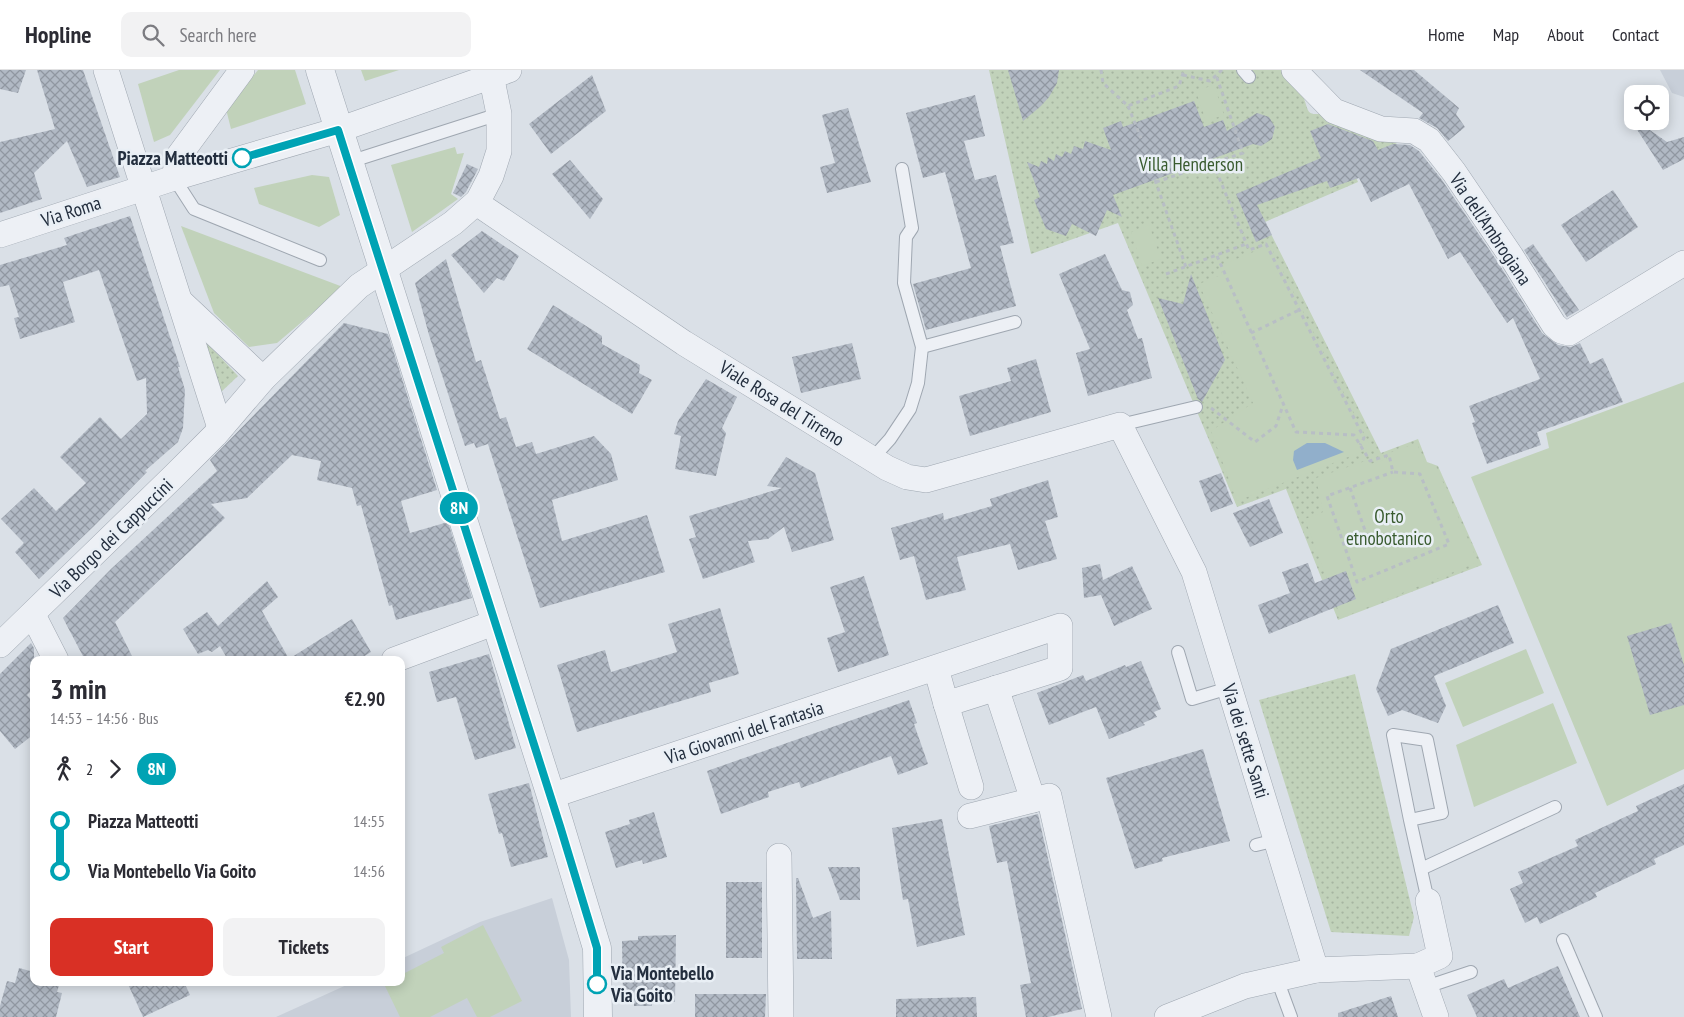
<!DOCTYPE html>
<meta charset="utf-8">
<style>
body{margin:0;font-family:"PT Sans Narrow",sans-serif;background:#f2f2f3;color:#2b2b33;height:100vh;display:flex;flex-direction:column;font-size:19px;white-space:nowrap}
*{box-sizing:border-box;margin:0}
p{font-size:16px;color:#7c7c81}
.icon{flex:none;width:28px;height:28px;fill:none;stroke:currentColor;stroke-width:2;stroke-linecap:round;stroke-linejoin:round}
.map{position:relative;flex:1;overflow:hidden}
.details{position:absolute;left:30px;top:586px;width:375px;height:330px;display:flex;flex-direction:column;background:#fff;border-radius:10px;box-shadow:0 2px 12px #0003}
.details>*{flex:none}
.badge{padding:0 10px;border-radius:16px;font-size:18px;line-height:32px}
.fabs{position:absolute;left:1624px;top:15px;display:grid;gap:10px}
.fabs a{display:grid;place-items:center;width:45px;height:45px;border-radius:10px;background:#fff;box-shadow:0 2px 12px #0003;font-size:25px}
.map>.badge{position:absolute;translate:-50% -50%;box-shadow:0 0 0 2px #fff}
.legs{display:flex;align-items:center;gap:8px;height:55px;padding:0 20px;font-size:16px}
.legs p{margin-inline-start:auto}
.head{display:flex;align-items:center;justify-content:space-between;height:85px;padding:0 20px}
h1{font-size:28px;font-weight:700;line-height:38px}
.button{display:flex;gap:10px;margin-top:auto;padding:10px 20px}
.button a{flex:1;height:58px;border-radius:10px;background:#d93025;color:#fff;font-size:20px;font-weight:700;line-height:58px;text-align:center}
.button a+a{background:#f2f2f3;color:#2b2b33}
ul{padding:0 20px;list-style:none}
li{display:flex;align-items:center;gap:18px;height:50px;font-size:19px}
li i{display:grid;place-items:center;width:8px;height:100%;margin:0 6px;background:currentColor}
li i::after{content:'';width:12px;height:12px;margin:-6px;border:4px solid;border-radius:50%;background:#fff}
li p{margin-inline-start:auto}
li:first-child i{background:linear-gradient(#0000 50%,currentColor 0)}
li:last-child i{background:linear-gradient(currentColor 50%,#0000 0)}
header{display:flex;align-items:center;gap:30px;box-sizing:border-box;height:70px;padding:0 25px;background:#fff;border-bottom:1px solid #e1e1e2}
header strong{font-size:24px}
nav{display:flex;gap:28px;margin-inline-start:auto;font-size:18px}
.search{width:350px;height:45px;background:#f2f2f3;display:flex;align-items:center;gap:12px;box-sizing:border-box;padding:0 18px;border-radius:10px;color:#7c7c81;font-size:19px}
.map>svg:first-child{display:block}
</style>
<header>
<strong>Hopline</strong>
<div class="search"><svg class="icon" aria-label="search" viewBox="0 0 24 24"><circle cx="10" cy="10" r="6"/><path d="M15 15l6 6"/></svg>Search here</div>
<nav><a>Home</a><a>Map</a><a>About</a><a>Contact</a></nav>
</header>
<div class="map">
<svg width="1684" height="947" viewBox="0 0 1684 947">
<defs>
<pattern id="grass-dots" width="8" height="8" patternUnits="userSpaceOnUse" patternTransform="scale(1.25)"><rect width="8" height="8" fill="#c1d2ba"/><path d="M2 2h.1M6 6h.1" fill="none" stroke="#a6b5a1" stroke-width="1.8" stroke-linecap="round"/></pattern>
<pattern id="building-cross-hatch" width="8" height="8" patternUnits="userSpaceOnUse" patternTransform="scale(1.25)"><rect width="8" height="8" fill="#b1b9c4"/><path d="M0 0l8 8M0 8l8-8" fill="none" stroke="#9097a1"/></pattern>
</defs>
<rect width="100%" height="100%" fill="#dae0e7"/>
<g fill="#c8cfd9">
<path d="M1660,0H1684V27L1672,23Z"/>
<path d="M552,828L569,890L571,947H276L351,913L401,912V889L480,852Z"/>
</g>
<g fill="url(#grass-dots)">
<path d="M989,0H1288C1292,8 1298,16 1302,24C1310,41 1304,48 1328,42L1414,66L1350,93L1358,112L1265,152L1381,383L1418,369L1427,392L1438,396L1482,495L1338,550L1286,419L1237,437L1118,153L1031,184Z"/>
<path d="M195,260L238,306L219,324Z"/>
<path d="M1355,604L1414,847L1409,866L1331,862L1259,630Z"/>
</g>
<g fill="#c1d2ba">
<path d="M179,0H220L170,65L154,72L138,14Z"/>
<path d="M258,0H295L306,34L231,59L226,39Z"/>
<path d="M361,0H399L365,11Z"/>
<path d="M1214,15L1224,45L1206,51L1196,21Z"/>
<path d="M455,77L457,84L464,83L451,124L458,129L412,162L391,95Z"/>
<path d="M312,105L329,107L340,145L319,157L259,134L254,118Z"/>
<path d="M1149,155L1161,189L1142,196L1131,162Z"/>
<path d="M181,156L343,217L277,273L249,277L214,243Z"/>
<path d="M1270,175L1371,378L1237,431L1211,361L1253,333L1199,214L1221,205L1222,195Z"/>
<path d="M1684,312V699L1607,736L1471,407L1549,378L1546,363Z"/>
<path d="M1417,373L1425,394L1436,396L1478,492L1341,548L1305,449L1323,442L1316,408L1365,391L1367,395L1387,389L1386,384Z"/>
<path d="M1526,579L1544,623L1463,657L1445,613Z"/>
<path d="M1553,633L1577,693L1474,737L1456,675Z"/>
<path d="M483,855L522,931L490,947H477L467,928L430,947H400L384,914L401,912V905L444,883L441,877Z"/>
</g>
<path fill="#91afcb" d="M1307,373H1325L1344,382L1297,400L1293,390L1294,381Z"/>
<g fill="url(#building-cross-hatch)">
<path d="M0,0H26L18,23L0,19Z"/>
<path d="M37,0H83L120,107L87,117L67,71L34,103L42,129L0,143V72L55,59Z"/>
<path d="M1008,0H1059L1057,13L1049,27L1041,36L1023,51Z"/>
<path d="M1360,0H1414L1459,38L1456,44L1465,57L1448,71L1437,58L1419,48L1423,43Z"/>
<path d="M592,5L606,41L551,84L529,54Z"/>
<path d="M975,25L985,66L964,71L975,110L996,105L1014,173L1000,176L1016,236L926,260L913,214L971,198L945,102L923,108L906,43Z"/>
<path d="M1194,31L1204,57L1223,50L1227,61L1257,43L1269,47L1275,57L1272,69L1261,76L1253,74L1113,125L1122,147L1107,140L1096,166L1072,154L1066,166L1046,159L1034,130L1040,127L1027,92L1039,97L1041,91L1047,94L1048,87L1054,91L1056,84L1062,87L1065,81L1071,84L1074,76L1083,79L1085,71L1111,80L1103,58L1121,51L1123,57Z"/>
<path d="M848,38L871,112L827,123L820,97L835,93L822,45Z"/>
<path d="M1630,46L1632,51H1637L1667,72L1684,67V89L1663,100L1629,47Z"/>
<path d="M1328,54L1373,71L1378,80L1393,74L1410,75L1419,81L1442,110L1499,194L1542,263L1558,275L1571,277L1580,273L1590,294L1603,288L1623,332L1537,362L1541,375L1487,394L1472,353L1475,352L1469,336L1540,309L1513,248L1507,253L1460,182L1448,189L1409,114L1371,132L1359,108L1330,118L1327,111L1257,135L1272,165L1256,172L1236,124L1321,88L1310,61Z"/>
<path d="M570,90L603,129L590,149L552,104Z"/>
<path d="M467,94L478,99L466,122L461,127L453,123Z"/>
<path d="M1613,120L1638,157L1586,192L1561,155Z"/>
<path d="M130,146L180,297H178L185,320L183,358L178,372L145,401L147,402L94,456L39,509L15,482L24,473L1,449L34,418L56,441L86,413L60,387L100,347L121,369L147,344L146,308L137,311L99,200L63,212L75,252L20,269L14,248L19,247L9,215L0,217V195L67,175L64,168Z"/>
<path d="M482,161L519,186L504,211L497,208L484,223L451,185Z"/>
<path d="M1533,174L1579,240L1567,247L1524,180Z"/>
<path d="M1105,184L1122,220L1130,222L1133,235L1127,240L1138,269L1142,268L1152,308L1088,326L1076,283L1090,279L1059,204Z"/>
<path d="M446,189L476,292L481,290L500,349L506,347L516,377L532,372L536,384L594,366L611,384L618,410L552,430L562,471L647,445L665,502L540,538L488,374L476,378L474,373L465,376L429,265L415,213Z"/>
<path d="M1191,204L1225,290L1202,332L1198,329L1158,228L1183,234Z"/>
<path d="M553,235L602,266V274L640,295L639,303L652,310L632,344L527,279Z"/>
<path d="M344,253L388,264L437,420L401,431L410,463L448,452L472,528L396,550L392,535L389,536L361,435L357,436L352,418L317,410L321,391L292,385L247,428L211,434L225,448L115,552L134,590H85L63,548L111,499L217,401L210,390Z"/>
<path d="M852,273L861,309L801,323L792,287Z"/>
<path d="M1036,289L1051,342L970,366L959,326L1011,311L1007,298Z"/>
<path d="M706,309L737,327L722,358L726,363L716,406L675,399L681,366L674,364L678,351Z"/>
<path d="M786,387L815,403L834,470L792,482L784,457L768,469L748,471L755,492L703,509L689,469L696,467L689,446L782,418L767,416Z"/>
<path d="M1221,403L1233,434L1211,442L1199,411Z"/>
<path d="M1048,410L1058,447L1045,451L1057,489L1018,500L1010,474L957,487L966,520L926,530L914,486L900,490L891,458L943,443L944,450L992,436L990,429Z"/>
<path d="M1269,429L1283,463L1250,477L1233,443Z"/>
<path d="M1308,493L1315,513L1346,501L1356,529L1269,564L1258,535L1290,523L1282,502Z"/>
<path d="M1100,494L1103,510L1132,496L1152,539L1114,556L1101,525L1084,528L1082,498Z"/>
<path d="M864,506L889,585L838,602L827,568L845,562L830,517Z"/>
<path d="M267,511L278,527L262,541L289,589L352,549L371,582L358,590H228L220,576L212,582L208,580L198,584L183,559L207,542L218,556Z"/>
<path d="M1498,535L1514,573L1434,606L1446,636L1438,653L1402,640L1388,646L1376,619L1391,579Z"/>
<path d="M720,538L739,604L709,613L711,622L577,662L557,595L605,580L611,602L677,582L668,554Z"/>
<path d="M1671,553L1684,595V635L1650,645L1627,566Z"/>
<path d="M31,573L34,578V618L27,625L34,633V664L15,679L0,661V604Z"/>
<path d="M489,584L516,678L475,690L456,627L437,632L429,602Z"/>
<path d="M1141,591L1161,639L1154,642L1157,647L1143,653L1145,655L1109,669L1096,637L1049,655L1037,623L1083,605L1086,611L1125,595L1126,597Z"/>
<path d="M909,630L917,653L914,654L928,694L898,705L891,686L801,718L799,712L768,722L769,727L721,744L707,701Z"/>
<path d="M1203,679L1230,771L1162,788L1163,791L1135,799L1106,708Z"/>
<path d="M529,713L548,787L511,797L502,763L499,764L488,724Z"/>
<path d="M1684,714V775L1654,789L1656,794L1595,823L1597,827L1540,854L1537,847L1525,853L1510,819L1523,813L1518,802L1578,776L1575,770L1638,741L1636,736Z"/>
<path d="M654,742L667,787L643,794L642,790L616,798L605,762L630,754L629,750Z"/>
<path d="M1038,744L1082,939L1048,947H1026L1020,915L1031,913L1007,791L997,793L989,756Z"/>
<path d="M942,749L965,865L917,877L908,829L903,830L892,758Z"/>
<path d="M828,797H860V830H840Z"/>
<path d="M796,808H798L813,848L831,841L832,889H797Z"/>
<rect x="726" y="812" width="36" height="76"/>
<path d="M676,865L675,932H652V936H634V931H623L622,871L638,870V866Z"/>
<path d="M1558,896L1580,947H1477L1467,925L1504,909L1508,918Z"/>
<path d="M19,898L34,902V912H60L57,922L62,923L56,947H0V936L7,911L15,913Z"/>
<path d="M127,912H184L190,925L143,947Z"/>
<path d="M695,924H766L765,947H695Z"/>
<path d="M1391,926L1398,947H1338V943Z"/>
<path d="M976,927L977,947H896V929Z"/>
</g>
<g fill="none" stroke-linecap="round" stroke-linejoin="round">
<g stroke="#9fa7b1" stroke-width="14">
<g id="service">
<path d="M1243,0L1249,7"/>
<path d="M349,92L499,44"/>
<path d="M174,108L194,139L320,190"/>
<path d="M922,277L1015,252"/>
<path d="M1120,355L1196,337"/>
<path d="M872,389L890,369L910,339L918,313L922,277L904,213L906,167L912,158L902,99"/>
<path d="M1178,582L1192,629L1229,618"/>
<path d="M1410,750L1393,665L1427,670L1442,743L1410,750L1428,831"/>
<path d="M1256,775L1276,770"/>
<path d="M1421,799L1555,737"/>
<path d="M1563,870L1596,947"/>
<path d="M1277,909L1291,947"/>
<path d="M1426,917L1471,902"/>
</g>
</g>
<g stroke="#9fa7b1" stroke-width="26">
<g id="minor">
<path d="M106,0L220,358"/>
<path d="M1294,0L1334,41L1381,59L1414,61L1429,70L1454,102L1511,186L1554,255L1561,261L1569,263L1684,193"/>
<path d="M174,108L178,87L242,0"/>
<path d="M478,131L484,138L684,273L887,398L907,407L926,410L1120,355L1194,502L1316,900"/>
<path d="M0,165L174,108L338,60L509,0"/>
<path d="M181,232L263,309"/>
<path d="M33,545L56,590"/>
<path d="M0,575L175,405L215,365L263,309L359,216L453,153L478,131L491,106L499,81V44L490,0"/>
<path d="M394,590L496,552"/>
<path d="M996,618L1033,730"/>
<path d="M946,634L971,717"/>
<path d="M551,726L1060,556V598L946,634L936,598"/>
<path d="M970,746L1049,726L1099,947"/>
<path d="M779,786L781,947"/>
<path d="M1428,831L1440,886L1418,896L1436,947"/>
<path d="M1167,947L1245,916L1316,900L1418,896"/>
</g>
</g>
<g stroke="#9fa7b1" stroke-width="29">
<path id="tertiary" d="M320,0L551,726L597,878L598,947"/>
</g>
<g stroke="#b8bec5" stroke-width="3" stroke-dasharray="4 4" stroke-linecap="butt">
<path d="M1101,0L1103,13L1128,36L1179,16L1184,0"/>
<path d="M1183,5L1210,11L1222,0"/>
<path d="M1128,36L1141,68"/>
<path d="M1213,93L1249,180L1266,174L1364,368L1360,375"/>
<path d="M1155,110L1186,197"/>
<path d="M1156,112L1243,83L1216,5"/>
<path d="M1217,186L1296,362L1354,365L1370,391L1389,385L1393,402L1420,404L1449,474L1357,512L1327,426L1393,402"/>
<path d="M1166,204L1246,174"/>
<path d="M1251,263L1299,240"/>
<path d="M1211,338L1255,372L1276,356L1283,335"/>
<path d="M1350,418L1371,477"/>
</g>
<use href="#service" stroke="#edf0f5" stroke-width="12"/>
<use href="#minor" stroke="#edf0f5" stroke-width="25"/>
<use href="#tertiary" stroke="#edf0f5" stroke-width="28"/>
</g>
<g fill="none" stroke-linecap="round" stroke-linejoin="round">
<g stroke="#fff" stroke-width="11">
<path id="line-1" d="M242,88L338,60L560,756L597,878V914"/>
</g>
<use href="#line-1" stroke="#00a3b4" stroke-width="8"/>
</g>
<g fill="#fff" stroke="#00a3b4" stroke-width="2.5">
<circle cx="242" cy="88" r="9"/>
<circle cx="597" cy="914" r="9"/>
</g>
<g text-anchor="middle" stroke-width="5" stroke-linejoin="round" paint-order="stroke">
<g font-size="19" font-weight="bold" fill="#232e3e" stroke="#e9eff5" text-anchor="end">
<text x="228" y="95">Piazza Matteotti</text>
<text x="611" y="910" text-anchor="start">Via Montebello<tspan x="611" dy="22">Via Goito</tspan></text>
</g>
<g font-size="19" fill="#395b2f" stroke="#e9eff5">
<text x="1191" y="101">Villa Henderson</text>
<text x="1389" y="453">Orto<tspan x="1389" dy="22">etnobotanico</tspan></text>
</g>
<g font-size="19" fill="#232e3e" stroke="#e9eff5">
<text transform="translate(71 141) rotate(-18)" y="7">Via Roma</text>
<text transform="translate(1491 159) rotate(56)" y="7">Via dell'Ambrogiana</text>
<text transform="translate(782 333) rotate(32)" y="7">Viale Rosa del Tirreno</text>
<text transform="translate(111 468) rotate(-44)" y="7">Via Borgo dei Cappuccini</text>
<text transform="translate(744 662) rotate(-18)" y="7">Via Giovanni del Fantasia</text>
<text transform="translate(1246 671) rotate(73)" y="7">Via dei sette Santi</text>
</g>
</g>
</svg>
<div class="fabs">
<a><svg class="icon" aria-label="locate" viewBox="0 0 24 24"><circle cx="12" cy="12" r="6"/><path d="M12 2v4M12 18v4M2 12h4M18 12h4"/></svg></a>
</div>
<b class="badge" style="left:459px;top:438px;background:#00a3b4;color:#fff">8N</b>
<section class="details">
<div class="head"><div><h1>3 min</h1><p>14:53 – 14:56 · Bus</p></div><b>€2.90</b></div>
<div class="legs"><svg class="icon" aria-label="walk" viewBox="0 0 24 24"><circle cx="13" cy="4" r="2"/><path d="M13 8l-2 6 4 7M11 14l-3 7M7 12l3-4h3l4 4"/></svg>2<svg class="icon" aria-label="forward" viewBox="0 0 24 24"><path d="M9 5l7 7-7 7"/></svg><b class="badge" style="background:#00a3b4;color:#fff">8N</b></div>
<ul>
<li><i style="color:#00a3b4"></i><b>Piazza Matteotti</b><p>14:55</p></li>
<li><i style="color:#00a3b4"></i><b>Via Montebello Via Goito</b><p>14:56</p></li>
</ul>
<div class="button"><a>Start</a><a>Tickets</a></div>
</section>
</div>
